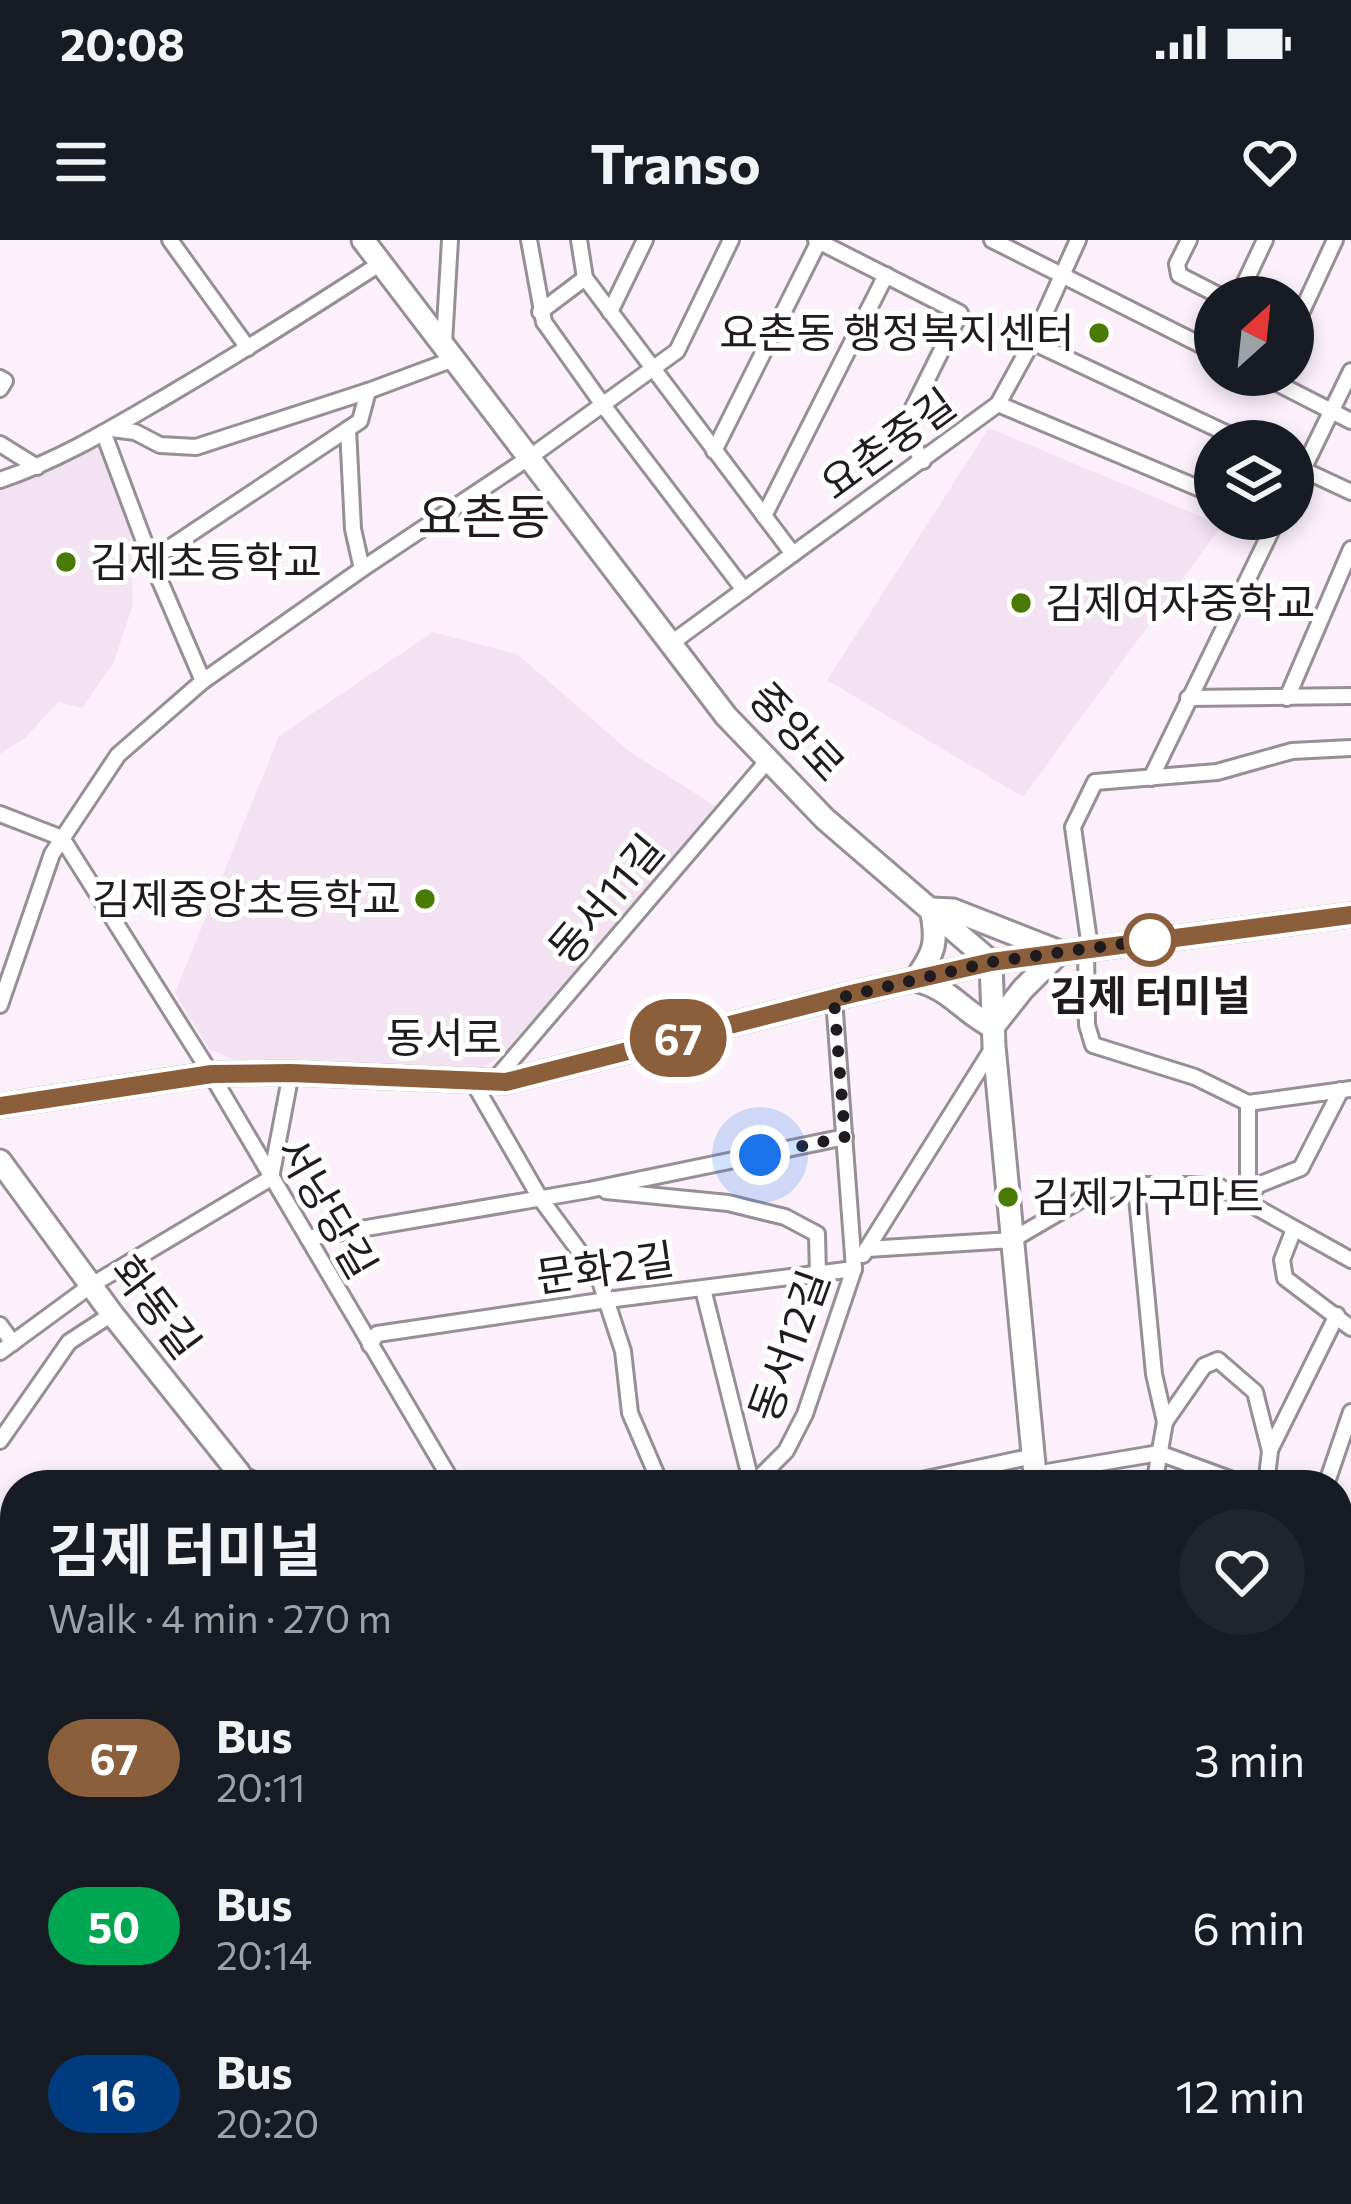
<!DOCTYPE html>
<meta charset="utf-8">
<style>
body{margin:0;font-family:Commissioner,"Noto Sans KR",sans-serif;background:#20242c;color:#f1f3f6;height:100vh;display:flex;flex-direction:column;font-size:45px;white-space:nowrap}
*{box-sizing:border-box;margin:0}
p{font-size:39px;color:#9ea1a6}
.icon{flex:none;width:66px;height:66px;fill:none;stroke:currentColor;stroke-width:2;stroke-linecap:round;stroke-linejoin:round}
.map{position:relative;flex:1;overflow:hidden}
.side{position:absolute;left:0px;top:1230px;width:1353px;height:735px;display:flex;flex-direction:column;background:#171b24;border-radius:48px 48px 0 0;box-shadow:0 6px 18px #0003}
.side>*{flex:none}
.badge{padding:0 24px;border-radius:39px;font-size:42px;line-height:78px}
.needle{width:78px;rotate:27deg}
.tools{position:absolute;left:1194px;top:36px;display:grid;gap:24px}
.tools a{display:grid;place-items:center;width:120px;height:120px;border-radius:50%;background:#171b24;box-shadow:0 6px 18px #0003;font-size:60px}
.you{position:absolute;width:60px;height:60px;margin:-30px;border:9px solid #fff;border-radius:50%;background:#1a73e8;box-shadow:0 0 0 18px #1a73e833}
.map>.badge{position:absolute;translate:-50% -50%;box-shadow:0 0 0 6px #fff}
.round{display:grid;place-items:center;flex:none;width:126px;height:126px;border-radius:63px;background:#20242c}
.overview{display:flex;align-items:center;justify-content:space-between;height:204px;padding:0 48px}
h1{font-size:57px;font-weight:700;line-height:90px}
ul{padding:0;list-style:none}
li{display:flex;align-items:center;gap:36px;height:168px;padding:0 48px}
li div{flex:1}
li b{display:block;font-size:45px}
li em{font-style:normal}
li .badge{min-width:132px;font-weight:700;text-align:center}
.status{display:flex;justify-content:space-between;align-items:center;height:84px;padding:0 60px;background:#171b24;direction:ltr}
.status svg{height:33px;fill:currentColor}
header{display:flex;justify-content:space-between;align-items:center;height:156px;padding:0 48px;background:#171b24;font-size:54px;font-weight:700}
.map>svg:first-child{display:block}
</style>
<div class="status"><b>20:08</b><svg viewBox="0 0 49 12"><path d="M0 12V9h3v3zM5 12V6h3v6zM10 12V3h3v9zM15 12V0h3v12zM26 1h20v11H26zM47 4h2v5h-2z"/></svg></div>
<header><svg class="icon" aria-label="menu" viewBox="0 0 24 24"><path d="M4 6h16M4 12h16M4 18h16"/></svg>Transo<svg class="icon" aria-label="heart" viewBox="0 0 24 24"><path d="M12 20l-8-8c-3-5 5-10 8-4 3-6 11-1 8 4z"/></svg></header>
<div class="map">
<svg width="1351" height="1964" viewBox="0 0 1351 1964">
<rect width="100%" height="100%" fill="#fcf1fb"/>
<g fill="#f3e3f2">
<path d="M989,188L1222,285L1023,557L827,440Z"/>
<path d="M99,205L130,280L133,364L114,422L82,468L58,462L25,498L0,514V248Z"/>
<path d="M433,392L517,414L629,511L715,566L510,810L479,830L237,821L209,809L175,753L279,496Z"/>
<path d="M1338,1285L1351,1290V1584L1348,1585L1338,1581Z"/>
</g>
<g fill="none" stroke-linecap="round" stroke-linejoin="round">
<g stroke="#988e97" stroke-width="20">
<g id="street">
<path d="M170,0L248,108"/>
<path d="M529,0L544,82L603,165L744,350"/>
<path d="M579,0L585,38L793,314"/>
<path d="M816,0L960,73L903,188L923,221"/>
<path d="M992,0L1215,112"/>
<path d="M1189,0L1177,24L1179,35L1222,57"/>
<path d="M1238,57L1265,0"/>
<path d="M540,72L585,38"/>
<path d="M610,72L645,0"/>
<path d="M1293,85L1297,82L1335,0"/>
<path d="M1032,102L1243,201"/>
<path d="M444,103L450,0"/>
<path d="M1261,135L1351,181"/>
<path d="M0,138L5,141L0,149"/>
<path d="M998,164L1215,255"/>
<path d="M112,189L135,192L160,205L196,207L368,151L454,119"/>
<path d="M348,189L353,289L362,329"/>
<path d="M104,194L151,320L203,441"/>
<path d="M0,204L37,227"/>
<path d="M714,211L819,1"/>
<path d="M1293,225L1351,252"/>
<path d="M0,240C60,220 112,188 167,156C239,114 310,69 381,23"/>
<path d="M1293,250L1351,131"/>
<path d="M764,276L886,35"/>
<path d="M151,320L360,181L368,151"/>
<path d="M670,404L998,164L1032,102L1078,0"/>
<path d="M1188,458L1351,456"/>
<path d="M1287,458L1351,309"/>
<path d="M1151,538L1277,279"/>
<path d="M0,574L62,598L211,834L454,1245"/>
<path d="M1086,708L1087,785L1093,805L1195,837L1248,863L1351,849"/>
<path d="M1090,708L1073,587L1095,542L1217,532L1292,511L1351,508"/>
<path d="M0,765L52,614L118,515L203,441L362,329L530,217L677,111L731,0"/>
<path d="M473,842L540,958L599,1038L623,1111L630,1173L661,1245"/>
<path d="M492,843L769,519"/>
<path d="M1136,947L1154,1134L1165,1182L1154,1245"/>
<path d="M606,951L728,963L785,977L817,994L818,1035"/>
<path d="M1248,955V863"/>
<path d="M1247,960L1258,945L1301,928L1341,850"/>
<path d="M1294,989L1282,1020L1285,1038L1351,1088"/>
<path d="M308,998L589,950L845,897"/>
<path d="M867,1009L1012,1000L1082,959L1113,949L1145,945H1189L1220,947L1351,1020"/>
<path d="M863,1015L994,806"/>
<path d="M703,1049L752,1245"/>
<path d="M0,1085L13,1103"/>
<path d="M370,1105L377,1094L607,1060L854,1029"/>
<path d="M0,1112L90,1046L271,938L291,833"/>
<path d="M1165,1182L1204,1126L1218,1120L1255,1152L1270,1211L1266,1245"/>
<path d="M0,1201L69,1102L112,1074"/>
<path d="M1270,1210L1337,1075"/>
<path d="M1035,1234L1159,1213L1246,1245"/>
<path d="M239,1245V1233L265,1245"/>
<path d="M752,1245L786,1211L805,1174L854,1029L834,759"/>
<path d="M898,1245L1034,1216"/>
<path d="M1326,1245L1351,1172"/>
<path d="M1338,1279L1351,1283"/>
<path d="M1338,1603L1351,1593"/>
<path d="M0,1656L15,1650"/>
<path d="M1338,1699L1351,1703"/>
<path d="M1338,1936L1344,1964"/>
<path d="M330,1950L340,1964"/>
<path d="M713,1950L723,1964"/>
</g>
</g>
<g stroke="#988e97" stroke-width="27">
<g id="secondary">
<path d="M363,0L726,476L825,579L991,722L994,806L1036,1245"/>
<path d="M931,669L953,670L1060,712L1023,749L993,787C961,771 952,749 915,740C935,712 938,702 931,669Z"/>
<path d="M0,866L211,834L291,833L506,842L851,754L991,722L1351,675"/>
<path d="M0,921L112,1074L239,1233"/>
<path d="M1338,1852L1351,1851"/>
<path d="M0,1943L14,1964"/>
<path d="M1159,1950L1163,1964"/>
<path d="M916,1964L942,1950"/>
</g>
</g>
<use href="#street" stroke="#fff" stroke-width="14"/>
<use href="#secondary" stroke="#fff" stroke-width="21"/>
</g>
<g fill="none" stroke-linecap="round" stroke-linejoin="round">
<g stroke="#fff" stroke-width="27">
<path id="line" d="M0,866L212,834L291,833L506,842L851,754L991,722L1351,675"/>
</g>
<use href="#line" stroke="#8b5e3c" stroke-width="18"/>
<path stroke="#1f1b1f" stroke-width="12" stroke-dasharray="0 21.6" d="M760,915L845,897L834,759L991,722L1150,700"/>
</g>
<g fill="#497a03" stroke="#fff" stroke-width="4.5">
<circle cx="1099" cy="93" r="12"/>
<circle cx="66" cy="322" r="12"/>
<circle cx="1021" cy="363" r="12"/>
<circle cx="425" cy="659" r="12"/>
<circle cx="1008" cy="957" r="12"/>
</g>
<circle fill="#fff" stroke="#8b5e3c" stroke-width="6" cx="1150" cy="700" r="24"/>
<g text-anchor="middle" stroke-width="10" stroke-linejoin="round" paint-order="stroke">
<g font-size="42" fill="#1f1b1f" stroke="#fff" text-anchor="start">
<text x="1075" y="108" text-anchor="end">요촌동 행정복지센터</text>
<text x="90" y="337">김제초등학교</text>
<text x="1045" y="378">김제여자중학교</text>
<text x="401" y="674" text-anchor="end">김제중앙초등학교</text>
<text x="1032" y="972">김제가구마트</text>
</g>
<g font-size="42" fill="#1f1b1f" stroke="#fff">
<text transform="translate(888 204) rotate(-36)" y="15">요촌중길</text>
<text transform="translate(797 492) rotate(47)" y="15">중앙로</text>
<text transform="translate(606 659) rotate(-50)" y="15">동서11길</text>
<text x="444" y="813">동서로</text>
<text transform="translate(327 968) rotate(60)" y="15">서낭당길</text>
<text transform="translate(605 1028) rotate(-8)" y="15">문화2길</text>
<text transform="translate(156 1067) rotate(53)" y="15">화동길</text>
<text transform="translate(789 1106) rotate(-70)" y="15">동서12길</text>
</g>
<g font-size="42" font-weight="bold" fill="#1f1b1f" stroke="#fff">
<text x="1150" y="771">김제 터미널</text>
</g>
<g font-size="48" fill="#1f1b1f" stroke="#fff">
<text x="484" y="294">요촌동</text>
</g>
</g>
</svg>
<div class="tools">
<a><svg class="needle" viewBox="-14 -14 28 28"><path d="M0-13l5 13h-10z" fill="#e53935"/><path d="M0 13l5-13h-10z" fill="#9ea1a6"/></svg></a>
<a><svg class="icon" aria-label="layers" viewBox="0 0 24 24"><path d="M12 4l9 5-9 5-9-5zM3 14l9 5 9-5"/></svg></a>
</div>
<div class="you" style="left:760px;top:915px"></div>
<b class="badge" style="left:678px;top:798px;background:#8b5e3c;color:#fff">67</b>
<section class="side">
<div class="overview"><div><h1>김제 터미널</h1><p>Walk · 4 min · 270 m</p></div><a class="round"><svg class="icon" aria-label="heart" viewBox="0 0 24 24"><path d="M12 20l-8-8c-3-5 5-10 8-4 3-6 11-1 8 4z"/></svg></a></div>
<ul>
<li><span class="badge" style="background:#8b5e3c;color:#fff">67</span><div><b>Bus</b><p>20:11</p></div><em>3 min</em></li>
<li><span class="badge" style="background:#00a651;color:#fff">50</span><div><b>Bus</b><p>20:14</p></div><em>6 min</em></li>
<li><span class="badge" style="background:#003b80;color:#fff">16</span><div><b>Bus</b><p>20:20</p></div><em>12 min</em></li>
</ul>
</section>
</div>
